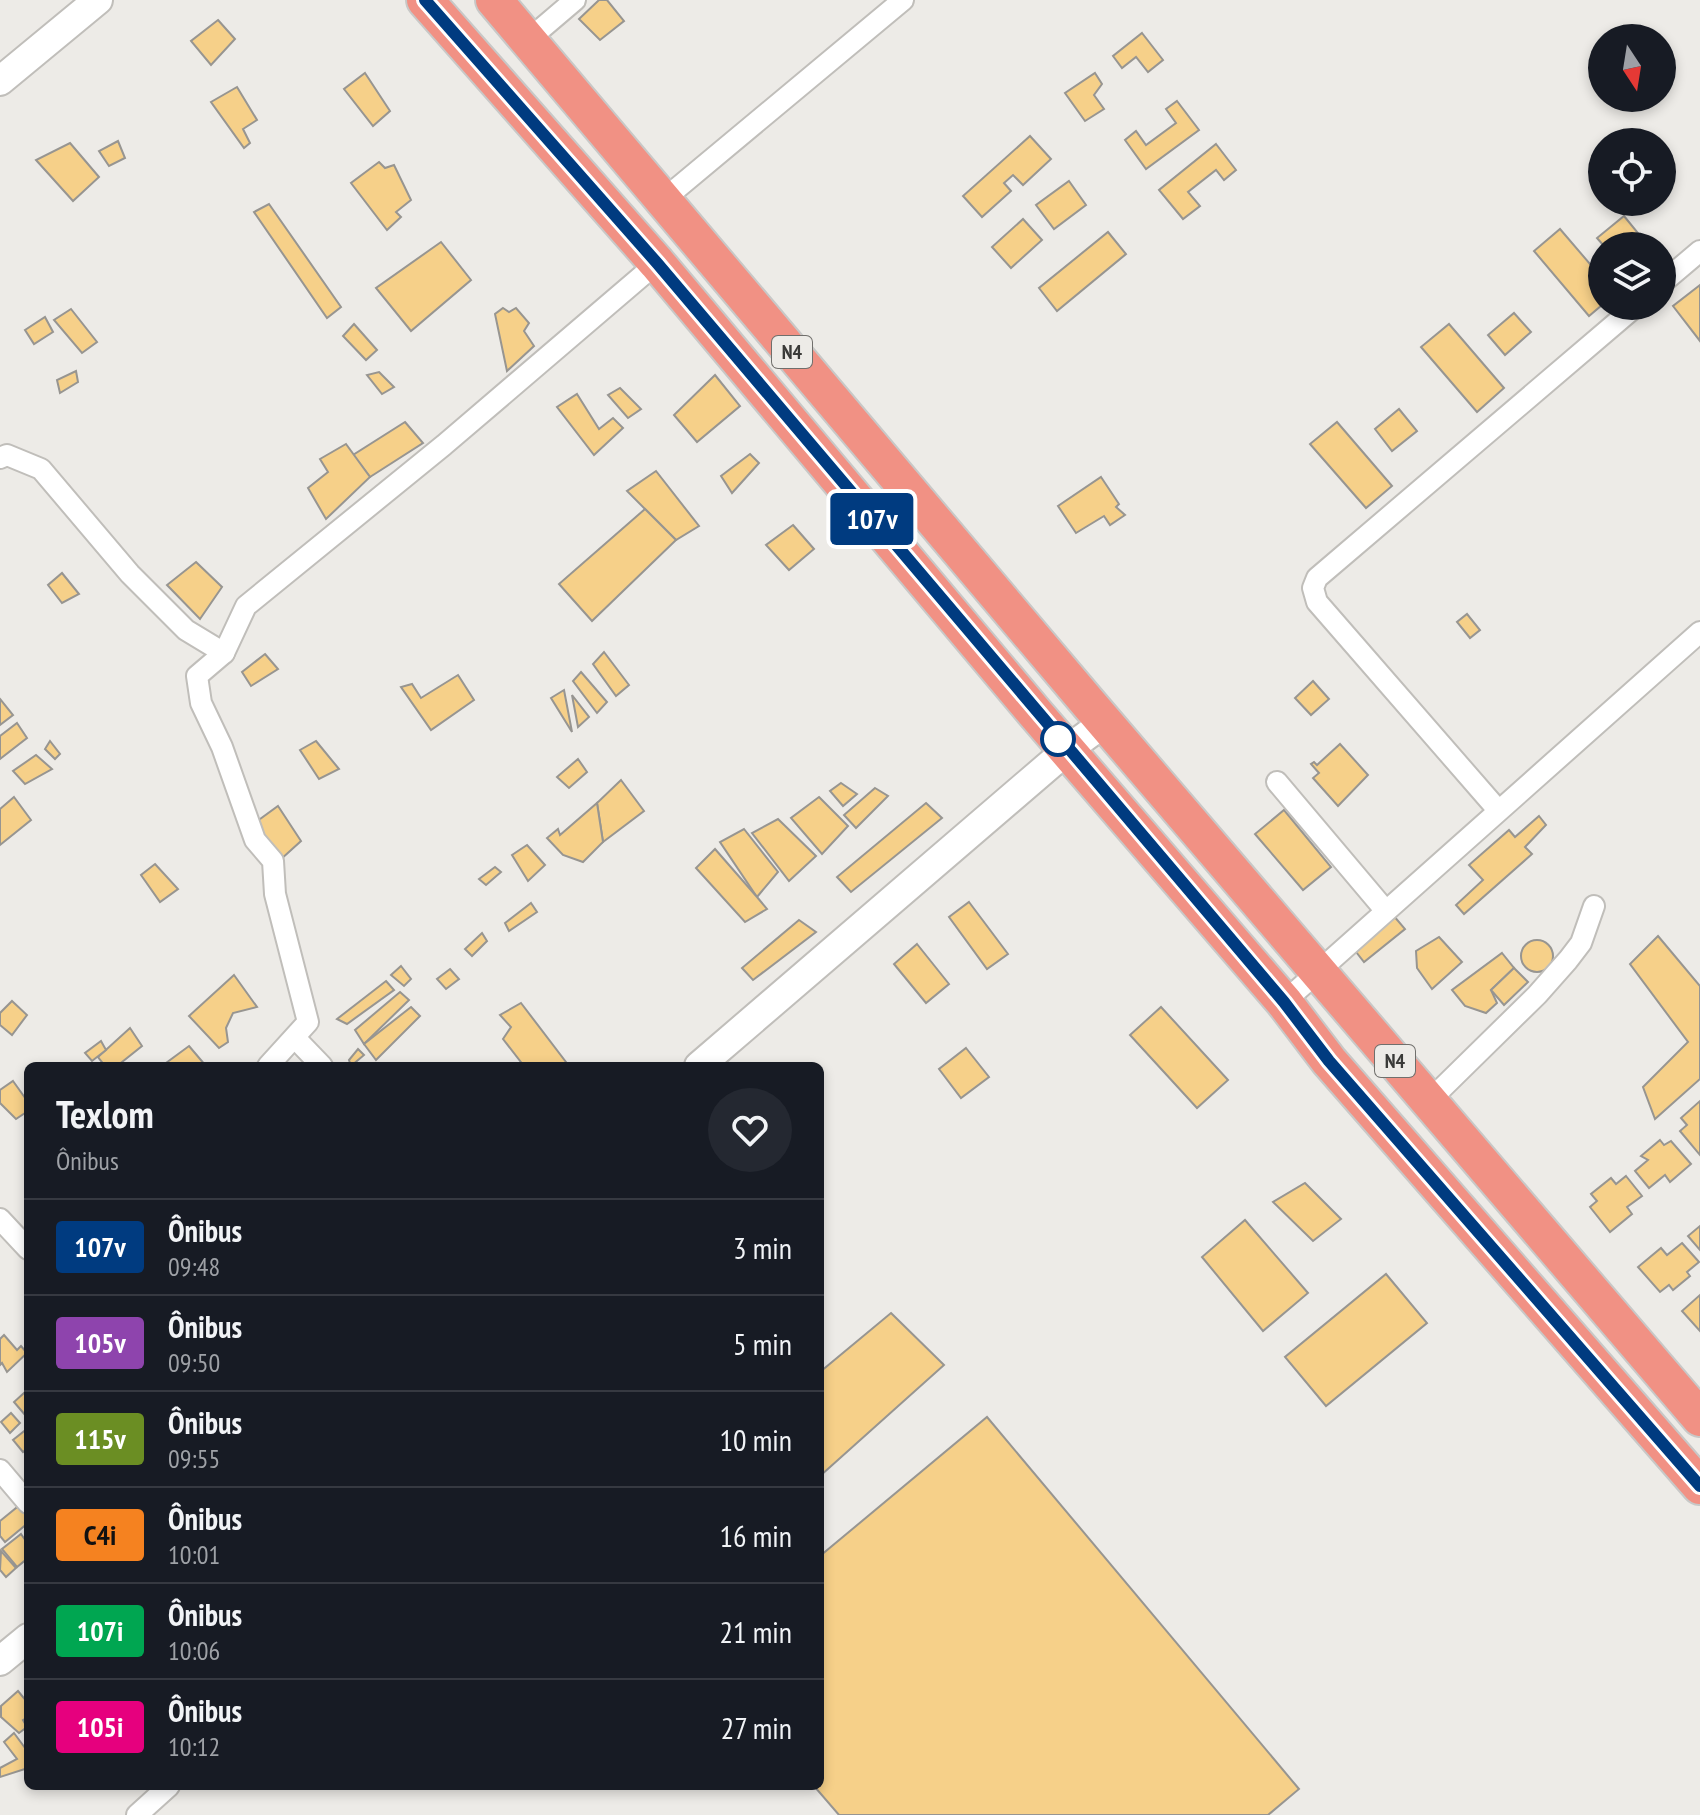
<!DOCTYPE html>
<html lang="pt">
<meta charset="utf-8">
<style>
body{margin:0;font-family:"PT Sans Narrow",sans-serif;background:#242831;color:#f1f3f6;height:100vh;display:flex;flex-direction:column;font-size:30px;white-space:nowrap}
*{box-sizing:border-box;margin:0}
p{font-size:26px;color:#9ea1a6}
.icon{flex:none;width:44px;height:44px;fill:none;stroke:currentColor;stroke-width:2;stroke-linecap:round;stroke-linejoin:round}
.map{position:relative;flex:1;overflow:hidden}
.panel{position:absolute;left:24px;top:1062px;width:800px;height:728px;display:flex;flex-direction:column;background:#171b24;border-radius:12px;box-shadow:0 4px 12px #0003}
.panel>*{flex:none}
.badge{padding:0 16px;border-radius:6px;font-size:28px;line-height:52px}
.needle{width:52px;rotate:168deg}
.controls{position:absolute;left:1588px;top:24px;display:grid;gap:16px}
.controls a{display:grid;place-items:center;width:88px;height:88px;border-radius:50%;background:#171b24;box-shadow:0 4px 12px #0003;font-size:40px}
.map>.badge{position:absolute;translate:-50% -50%;box-shadow:0 0 0 4px #fff}
.round{display:grid;place-items:center;flex:none;width:84px;height:84px;border-radius:42px;background:#242831}
.headline{display:flex;align-items:center;justify-content:space-between;height:136px;padding:0 32px}
h1{font-size:38px;font-weight:700;line-height:60px}
ul{padding:0;list-style:none}
li{display:flex;align-items:center;gap:24px;height:96px;padding:0 32px;border-top:2px solid #363941}
li div{flex:1}
li b{display:block;font-size:30px}
li em{font-style:normal}
li .badge{min-width:88px;font-weight:700;text-align:center}
.map>svg:first-child{display:block}
</style>
<div class="map">
<svg width="1700" height="1815" viewBox="0 0 1700 1815">
<rect width="100%" height="100%" fill="#edebe7"/>
<g fill="#f6d089" stroke="#979591" stroke-width="2">
<path d="M599,0H607L624,21L600,40L579,19Z"/>
<path d="M218,20L235,39L211,65L191,41Z"/>
<path d="M1142,33L1163,60L1148,72L1136,57L1122,68L1113,56Z"/>
<path d="M365,73L390,111L373,126L344,89Z"/>
<path d="M1095,73L1102,84L1094,95L1104,109L1085,121L1065,93Z"/>
<path d="M237,87L257,120L243,129L250,143L244,148L211,102Z"/>
<path d="M1177,101L1199,130L1146,169L1125,140L1136,131L1146,145L1176,123L1166,109Z"/>
<path d="M1030,136L1051,159L1023,185L1013,175L1004,183L1011,191L982,217L963,196Z"/>
<path d="M118,141L125,158L109,166L99,151Z"/>
<path d="M70,143L99,177L73,201L36,160Z"/>
<path d="M1216,144L1236,170L1224,180L1216,170L1188,192L1200,206L1183,219L1159,190Z"/>
<path d="M379,162L385,168L394,165L411,200L396,212L401,217L387,230L351,183Z"/>
<path d="M1069,181L1086,205L1054,229L1036,205Z"/>
<path d="M269,204L341,307L327,318L254,212Z"/>
<path d="M1624,216L1642,238L1632,246H1604L1597,238Z"/>
<path d="M1023,219L1042,240L1011,268L992,247Z"/>
<path d="M1560,229L1602,278V305L1589,316L1534,251Z"/>
<path d="M1108,232L1126,254L1057,311L1039,288Z"/>
<path d="M441,242L471,280L411,331L376,288Z"/>
<path d="M1700,285V341L1673,306Z"/>
<path d="M503,308L509,312L516,308L529,323L524,331L534,346L507,371L495,314Z"/>
<path d="M71,309L97,342L82,353L54,320Z"/>
<path d="M1514,313L1531,332L1505,355L1488,335Z"/>
<path d="M45,317L53,332L34,344L25,330Z"/>
<path d="M354,324L377,350L366,360L343,336Z"/>
<path d="M1449,324L1504,388L1477,412L1421,347Z"/>
<path d="M76,371L78,382L60,393L57,380Z"/>
<path d="M379,372L394,387L382,394L367,375Z"/>
<path d="M715,375L740,406L697,442L674,415Z"/>
<path d="M620,388L641,409L628,418L608,395Z"/>
<path d="M577,394L599,429L613,418L623,428L594,455L557,407Z"/>
<path d="M1399,409L1417,431L1392,451L1375,429Z"/>
<path d="M405,422L423,443L370,477L353,455Z"/>
<path d="M1337,422L1392,486L1366,508L1310,444Z"/>
<path d="M346,444L370,477L326,519L308,488L328,472L320,459Z"/>
<path d="M750,454L759,463L732,493L721,476Z"/>
<path d="M656,471L699,526L676,540L627,491Z"/>
<path d="M1101,477L1119,504L1116,507L1125,515L1110,525L1104,516L1076,533L1058,506Z"/>
<path d="M645,509L676,540L592,621L559,584Z"/>
<path d="M793,525L814,549L789,570L766,545Z"/>
<path d="M196,562L222,587L200,619L167,585Z"/>
<path d="M62,573L79,594L62,603L48,585Z"/>
<path d="M1467,614L1480,630L1470,638L1457,622Z"/>
<path d="M604,652L629,685L616,696L593,664Z"/>
<path d="M265,654L278,669L251,686L242,672Z"/>
<path d="M581,672L607,702L597,713L573,681Z"/>
<path d="M458,675L474,700L431,730L401,687L412,684L421,698Z"/>
<path d="M1313,681L1329,699L1311,715L1295,698Z"/>
<path d="M564,690L572,732L551,698Z"/>
<path d="M572,695L589,717L578,727Z"/>
<path d="M0,699L13,715L0,725Z"/>
<path d="M17,723L27,738L0,759V736Z"/>
<path d="M50,741L60,754L55,759L45,749Z"/>
<path d="M316,741L339,769L319,779L300,750Z"/>
<path d="M1340,744L1368,775L1338,806L1313,778L1319,773L1311,764L1314,762L1317,765Z"/>
<path d="M36,755L52,769L25,784L13,771Z"/>
<path d="M578,759L587,772L569,788L557,777Z"/>
<path d="M621,780L644,811L603,842L597,803Z"/>
<path d="M841,783L857,794L843,806L830,791Z"/>
<path d="M875,788L888,796L856,828L844,815Z"/>
<path d="M14,797L31,820L0,845V809Z"/>
<path d="M819,797L848,826L822,854L791,818Z"/>
<path d="M597,803L603,842L583,862L563,855L547,838L558,829L560,835Z"/>
<path d="M926,803L942,818L851,892L837,877Z"/>
<path d="M278,806L301,841L279,861L256,822Z"/>
<path d="M1284,810L1331,867L1303,890L1255,834Z"/>
<path d="M1539,816L1546,825L1525,847L1532,854L1464,914L1456,905L1483,880L1469,865L1509,830L1515,837Z"/>
<path d="M778,819L816,856L789,881L752,833Z"/>
<path d="M744,829L778,872L757,897L720,842Z"/>
<path d="M527,845L545,865L528,881L512,855Z"/>
<path d="M715,849L757,897L767,909L745,922L696,868Z"/>
<path d="M155,864L178,889L160,902L141,875Z"/>
<path d="M495,867L501,872L486,885L479,879Z"/>
<path d="M969,902L1008,954L987,969L949,917Z"/>
<path d="M531,903L537,912L509,931L505,923Z"/>
<path d="M1393,915L1405,929L1364,962L1353,948Z"/>
<path d="M799,920L816,932L753,980L742,968Z"/>
<path d="M482,933L487,941L472,956L465,949Z"/>
<path d="M1658,936L1700,986V1079L1655,1119L1643,1087L1688,1042L1630,964Z"/>
<path d="M1439,937L1462,962L1432,989L1417,968L1416,951Z"/>
<circle cx="1537" cy="956" r="16"/>
<path d="M917,944L949,984L926,1003L894,964Z"/>
<path d="M1502,953L1514,968L1491,990L1497,1003L1486,1013L1465,1006L1452,990Z"/>
<path d="M401,966L411,979L404,986L391,975Z"/>
<path d="M1514,968L1528,982L1504,1005L1491,990Z"/>
<path d="M450,969L459,979L446,989L437,979Z"/>
<path d="M234,975L257,1007L233,1013L226,1028L228,1042L219,1048L189,1016Z"/>
<path d="M386,981L394,990L347,1024L337,1019Z"/>
<path d="M400,992L409,1000L364,1044L355,1030Z"/>
<path d="M12,1001L27,1015L12,1035L0,1025V1013Z"/>
<path d="M521,1003L569,1066H524L503,1039L511,1027L500,1015Z"/>
<path d="M411,1007L420,1016L376,1060L364,1044Z"/>
<path d="M1161,1007L1228,1080L1197,1108L1130,1035Z"/>
<path d="M130,1028L142,1046L117,1066H105L98,1057Z"/>
<path d="M101,1041L106,1050L92,1061L85,1053Z"/>
<path d="M189,1046L206,1066H168L166,1063Z"/>
<path d="M966,1048L989,1077L961,1098L939,1069Z"/>
<path d="M358,1049L364,1055L351,1066L349,1060Z"/>
<path d="M13,1081L28,1102V1111L16,1119L0,1103V1090Z"/>
<path d="M1700,1101V1155L1680,1131L1687,1125L1681,1118Z"/>
<path d="M1660,1140L1664,1145L1671,1141L1691,1164L1670,1182L1665,1175L1649,1188L1635,1171L1648,1160L1641,1156Z"/>
<path d="M1626,1176L1642,1196L1627,1207L1632,1214L1610,1232L1590,1207L1597,1201L1591,1194L1611,1178L1616,1184Z"/>
<path d="M1305,1183L1341,1219L1313,1241L1273,1202Z"/>
<path d="M1245,1220L1308,1293L1263,1331L1202,1257Z"/>
<path d="M1700,1226V1250L1688,1236Z"/>
<path d="M1682,1243L1699,1262L1687,1272L1690,1276L1673,1290L1669,1285L1660,1292L1638,1267L1661,1248L1667,1255Z"/>
<path d="M1386,1274L1427,1323L1326,1406L1285,1357Z"/>
<path d="M1700,1295V1331L1682,1311Z"/>
<path d="M891,1313L944,1365L820,1476V1372Z"/>
<path d="M4,1335L17,1350L21,1346L27,1353L7,1372L2,1363L0,1365V1339Z"/>
<path d="M24,1393L28,1398L26,1416L14,1402Z"/>
<path d="M11,1413L20,1423L10,1433L1,1422Z"/>
<path d="M987,1417L1299,1789L1268,1815H839L814,1786H820V1556Z"/>
<path d="M28,1428V1448L23,1452L13,1440Z"/>
<path d="M21,1504L28,1512V1523L5,1542L0,1536V1521Z"/>
<path d="M21,1534L28,1544V1558L17,1567L2,1549Z"/>
<path d="M1,1551L16,1568L6,1577L0,1570Z"/>
<path d="M18,1691L28,1703V1717L23,1720L27,1727L19,1733L1,1717V1706Z"/>
<path d="M14,1733L28,1752V1768L0,1777V1768L17,1759L4,1742Z"/>
</g>
<g fill="none" stroke-linecap="round" stroke-linejoin="round">
<g stroke="#c0beba" stroke-width="24">
<g id="street">
<path d="M528,40L575,0"/>
<path d="M663,200L903,0"/>
<path d="M1662,283L1700,251"/>
<path d="M0,458L7,455L41,469L130,574L186,630L224,653"/>
<path d="M1277,782L1385,910"/>
<path d="M1498,810L1317,602L1313,588L1317,578L1636,306"/>
<path d="M1284,1002L1700,632"/>
<path d="M296,1039L322,1066"/>
<path d="M268,1066L308,1022L275,894L273,861L255,840L222,747L201,703L197,676L224,653L246,606L444,445L657,263"/>
<path d="M1430,1100L1537,995L1568,960L1581,943L1594,906"/>
<path d="M0,1219L28,1249"/>
<path d="M0,1470L28,1503"/>
<path d="M137,1815L169,1786"/>
</g>
</g>
<g stroke="#c0beba" stroke-width="32">
<g id="secondary">
<path d="M0,81L98,0"/>
<path d="M699,1066L1067,750L1105,722"/>
<path d="M0,1661L28,1638"/>
</g>
</g>
<g stroke="#c8c8c7" stroke-width="40">
<g id="highway">
<path d="M425,0L657,263L1035,713L1284,1002L1329,1061L1700,1486"/>
<path d="M494,0L1089,704L1700,1418"/>
</g>
</g>
<use href="#street" stroke="#fff" stroke-width="20"/>
<use href="#secondary" stroke="#fff" stroke-width="28"/>
<use href="#highway" stroke="#f19184" stroke-width="36"/>
</g>
<g fill="none" stroke-linecap="round" stroke-linejoin="round">
<g stroke="#fff" stroke-width="18">
<path id="line" d="M425,0L657,263L1284,1002L1329,1061L1700,1486"/>
</g>
<use href="#line" stroke="#003b80" stroke-width="12"/>
</g>
<circle fill="#fff" stroke="#003b80" stroke-width="4" cx="1058" cy="739" r="16"/>
<g text-anchor="middle" stroke-width="7" stroke-linejoin="round" paint-order="stroke">
<g fill="#edebe7" stroke="#706f6c" stroke-width="2">
<rect x="772" y="336" width="40" height="32" rx="6"/>
<rect x="1375" y="1045" width="40" height="32" rx="6"/>
</g>
<g font-size="20" font-weight="bold" fill="#3a3a38">
<text x="792" y="359">N4</text>
<text x="1395" y="1068">N4</text>
</g>
</g>
</svg>
<div class="controls">
<a><svg class="needle" viewBox="-14 -14 28 28"><path d="M0-13l5 13h-10z" fill="#e53935"/><path d="M0 13l5-13h-10z" fill="#9ea1a6"/></svg></a>
<a><svg class="icon" aria-label="locate" viewBox="0 0 24 24"><circle cx="12" cy="12" r="6"/><path d="M12 2v4M12 18v4M2 12h4M18 12h4"/></svg></a>
<a><svg class="icon" aria-label="layers" viewBox="0 0 24 24"><path d="M12 4l9 5-9 5-9-5zM3 14l9 5 9-5"/></svg></a>
</div>
<b class="badge" style="left:872px;top:519px;background:#003b80;color:#fff">107v</b>
<section class="panel">
<div class="headline"><div><h1>Texlom</h1><p>Ônibus</p></div><a class="round"><svg class="icon" aria-label="heart" viewBox="0 0 24 24"><path d="M12 20l-8-8c-3-5 5-10 8-4 3-6 11-1 8 4z"/></svg></a></div>
<ul>
<li><span class="badge" style="background:#003b80;color:#fff">107v</span><div><b>Ônibus</b><p>09:48</p></div><em>3 min</em></li>
<li><span class="badge" style="background:#8e44ad;color:#fff">105v</span><div><b>Ônibus</b><p>09:50</p></div><em>5 min</em></li>
<li><span class="badge" style="background:#6b8e23;color:#fff">115v</span><div><b>Ônibus</b><p>09:55</p></div><em>10 min</em></li>
<li><span class="badge" style="background:#f58220;color:#111">C4i</span><div><b>Ônibus</b><p>10:01</p></div><em>16 min</em></li>
<li><span class="badge" style="background:#00a651;color:#fff">107i</span><div><b>Ônibus</b><p>10:06</p></div><em>21 min</em></li>
<li><span class="badge" style="background:#e6007e;color:#fff">105i</span><div><b>Ônibus</b><p>10:12</p></div><em>27 min</em></li>
</ul>
</section>
</div>
